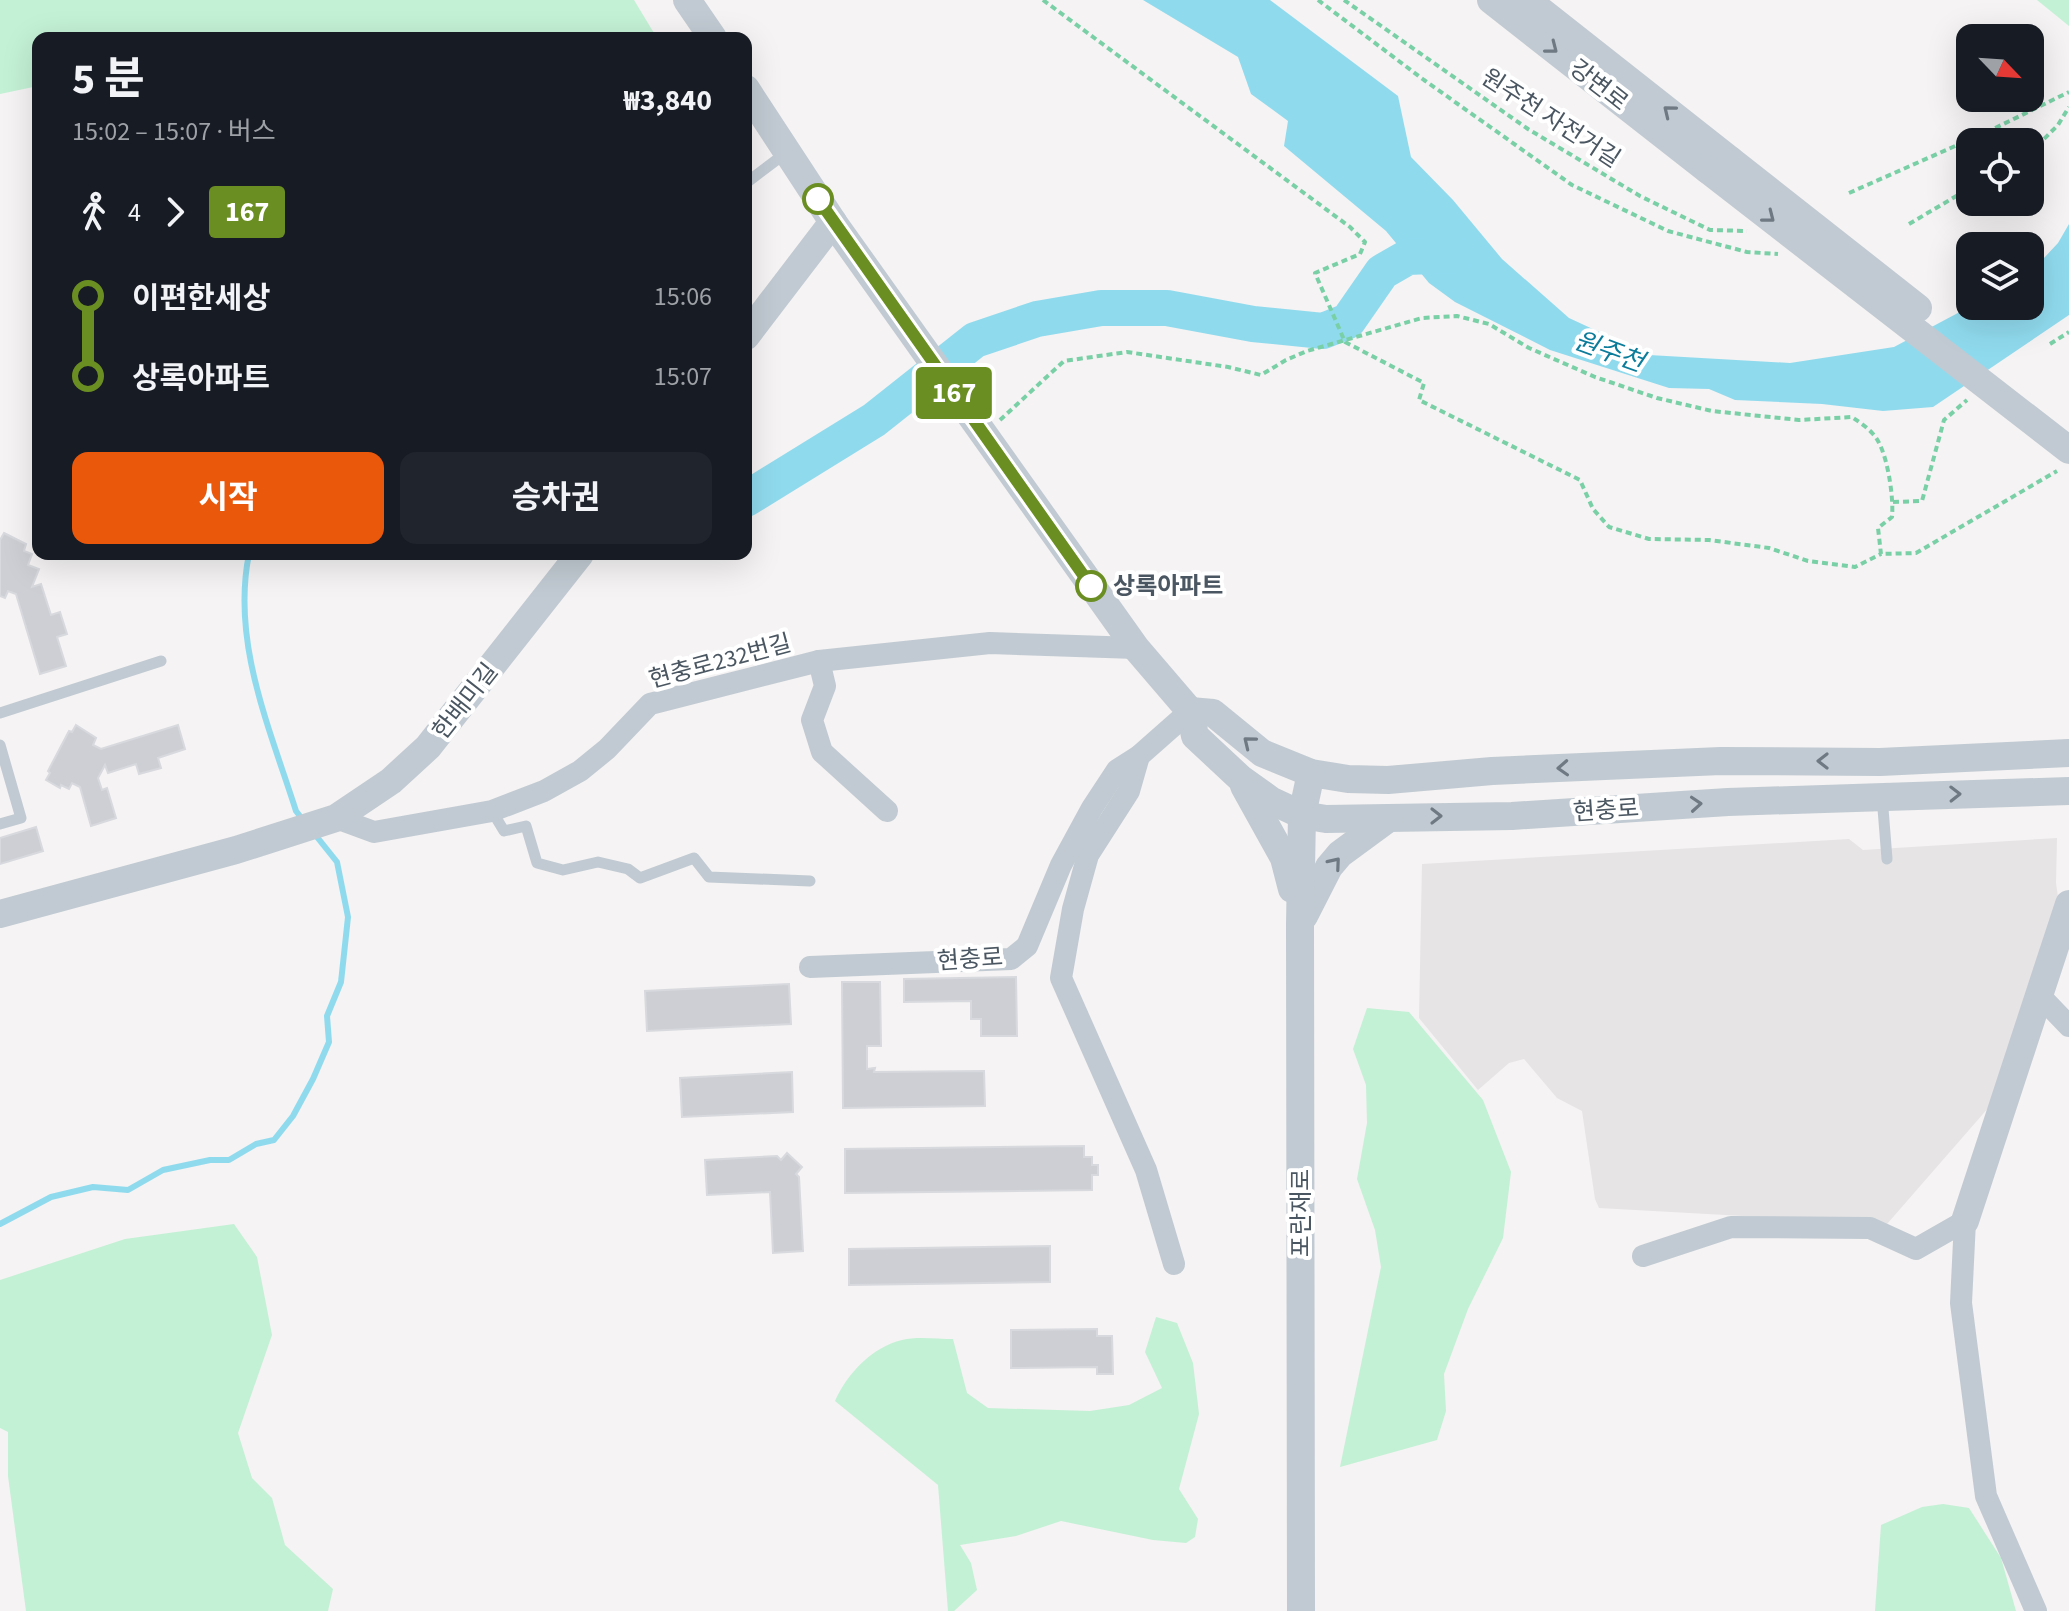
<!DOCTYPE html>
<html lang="ko">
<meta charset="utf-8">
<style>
body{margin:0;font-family:"Source Sans 3","Noto Sans KR",sans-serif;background:#20242c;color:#f1f3f6;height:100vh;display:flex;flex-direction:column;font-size:30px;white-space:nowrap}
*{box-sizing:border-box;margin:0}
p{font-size:26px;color:#9ea1a6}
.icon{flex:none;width:44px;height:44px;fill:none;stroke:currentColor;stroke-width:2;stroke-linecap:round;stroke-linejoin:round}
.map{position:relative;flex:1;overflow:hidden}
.sheet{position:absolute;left:32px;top:32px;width:720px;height:528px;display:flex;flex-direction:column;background:#171b24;border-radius:16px;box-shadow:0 8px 32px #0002}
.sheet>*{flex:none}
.badge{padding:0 16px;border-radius:6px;font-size:28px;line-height:52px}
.needle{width:52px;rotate:115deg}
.controls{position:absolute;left:1956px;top:24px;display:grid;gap:16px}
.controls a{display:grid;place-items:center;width:88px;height:88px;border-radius:16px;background:#171b24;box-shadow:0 8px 32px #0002;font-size:40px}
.map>.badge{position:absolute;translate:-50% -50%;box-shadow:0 0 0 4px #fff}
.legs{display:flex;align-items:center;gap:12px;height:88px;padding:0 40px;font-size:26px}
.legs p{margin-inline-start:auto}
.head{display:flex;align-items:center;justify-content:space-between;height:136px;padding:0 40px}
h1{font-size:44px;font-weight:700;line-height:60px}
.action{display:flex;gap:16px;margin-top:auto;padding:16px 40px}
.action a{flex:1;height:92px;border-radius:16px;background:#ea580c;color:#fff;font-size:32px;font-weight:700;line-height:92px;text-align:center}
.action a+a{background:#20242c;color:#f1f3f6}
ul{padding:0 40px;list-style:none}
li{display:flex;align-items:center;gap:28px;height:80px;font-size:30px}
li i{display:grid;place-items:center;width:12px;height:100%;margin:0 10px;background:currentColor}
li i::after{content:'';width:20px;height:20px;margin:-10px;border:6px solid;border-radius:50%;background:#171b24}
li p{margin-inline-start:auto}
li:first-child i{background:linear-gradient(#0000 50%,currentColor 0)}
li:last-child i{background:linear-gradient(currentColor 50%,#0000 0)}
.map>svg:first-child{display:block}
</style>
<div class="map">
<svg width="2069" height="1611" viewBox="0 0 2069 1611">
<rect width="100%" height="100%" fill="#f5f3f3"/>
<path fill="#e6e4e5" d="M2057,838L2056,883L2060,911L1996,1099L1887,1224L1599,1208L1595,1199L1582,1111L1557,1098L1524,1059L1509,1063L1478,1090L1419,1018L1422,864L1849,839L1863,850Z"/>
<g fill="#c3f1d5">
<path d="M0,0H634L657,38H38V86L0,94Z"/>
<path d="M2037,0H2069V26Z"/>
<path d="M1367,1008L1409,1012L1483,1100L1511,1172L1503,1238L1468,1309L1444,1374L1446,1411L1437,1440L1340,1467L1381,1267L1375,1230L1357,1179L1367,1123L1366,1085L1353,1049Z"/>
<path d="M234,1224L257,1257L272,1335L238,1433L252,1478L272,1498L285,1545L333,1589L328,1611H26L8,1476V1432L0,1428V1280L125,1239Z"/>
<path d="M1156,1317L1177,1323L1193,1363L1199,1414L1179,1489L1198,1519L1195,1537L1186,1543L1153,1540L1061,1521L1016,1536L960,1545L971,1563L977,1590L954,1611H948L938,1485L835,1401C847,1374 872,1347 902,1340C917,1336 937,1339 953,1339L967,1393L988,1408L1090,1411L1129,1405L1162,1388L1145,1352Z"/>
<path d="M1943,1504L1969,1508L2001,1558L2016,1611H1875L1881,1525L1922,1507Z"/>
</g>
<path fill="#90daee" d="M1143,0H1270L1398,96L1411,157L1453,200L1502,259L1569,318L1649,355L1790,363L1894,347L1971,306H2030V273L2058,243L2069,224V315L1933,407L1883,411L1822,404L1735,400L1709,389L1669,388L1550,350L1455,302L1429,283L1386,231L1284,146L1288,121L1251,94L1238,57Z"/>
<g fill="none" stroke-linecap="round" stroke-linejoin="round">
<g stroke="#90daee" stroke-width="6">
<path d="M249,554C231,642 270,729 296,811L303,820"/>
<path d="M0,1224L51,1197L93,1187L128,1190L163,1170L210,1160H229L256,1144L274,1140L293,1116L313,1079L329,1042L327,1016L341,982L348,917L337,862L313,832"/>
</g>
<path stroke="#90daee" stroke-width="36" d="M746,499L874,420L975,340L1037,319L1101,308H1167L1253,324L1323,331L1348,321L1382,272L1408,257L1456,255"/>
</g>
<g fill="#cdcfd5" stroke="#d7d9de" stroke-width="2">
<path d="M4,533L26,544L24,551L32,554L28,565L39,569L32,587L41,584L51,615L60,612L67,634L57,637L66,666L40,674L16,594L8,591L5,598L0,596V540Z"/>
<path d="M76,725L96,738L93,745L101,749L178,725L185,749L158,758L161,768L139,774L136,764L108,773L105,765L98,778L102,790L107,788L116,818L91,826L80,787L72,783L69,789L61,785L60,788L46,780L50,773L48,771L69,731L72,732Z"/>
<path d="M36,827L43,851L0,864V838Z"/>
<path d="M1016,977L1017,1036H981V1019H971V1001L904,1002V979Z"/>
<path d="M842,982H880L881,1046H867V1069L875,1068L874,1072L984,1071L985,1106L843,1108Z"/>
<path d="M789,984L791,1024L647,1031L645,991Z"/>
<path d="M792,1072L793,1112L682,1117L680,1078Z"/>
<path d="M1084,1146V1157H1092V1165H1098V1175H1092V1190L845,1193V1149Z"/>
<path d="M787,1153L802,1167L796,1174L799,1177L803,1251L773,1253L770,1192L707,1195L705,1160L777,1156L781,1160Z"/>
<path d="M1050,1246V1282L849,1285V1249Z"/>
<path d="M1097,1329V1336H1112L1113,1374H1097V1367L1011,1368V1330Z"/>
</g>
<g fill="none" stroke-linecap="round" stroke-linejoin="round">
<g stroke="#7ad0a6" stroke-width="4" stroke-dasharray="6 4" stroke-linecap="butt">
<path d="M1043,0L1350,227L1365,242L1360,254L1315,273L1345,342L1424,383L1419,400L1580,480L1593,509L1609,527L1649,539L1709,540L1769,548L1808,561L1855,567L1881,554"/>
<path d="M1318,0L1424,80L1572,185L1668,231L1747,252L1778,254"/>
<path d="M1344,0L1528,129L1640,196L1710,230L1747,231"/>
<path d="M2030,153L2058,125L2069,107"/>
<path d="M1849,193L1989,131L2069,92"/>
<path d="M1909,224L1970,188"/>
<path d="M2050,344L2069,332"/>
<path d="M1000,420L1064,361L1127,352L1228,367L1261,375L1286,360L1307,351L1422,318L1457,316L1489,324L1529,348L1595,377L1657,398L1712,411L1799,420L1852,417C1859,422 1867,427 1873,434C1887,448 1894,497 1892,517L1878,528L1881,554L1916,553L2057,471"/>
<path d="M1893,502L1922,501L1944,420L1967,400"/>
</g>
<g stroke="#c1cad2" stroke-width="11">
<path d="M746,183L787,152"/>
<path d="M0,713L161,661"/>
<path d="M0,745L21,818L0,824"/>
<path d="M1882,796L1887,859"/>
<path d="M492,811L504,831L526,826L537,863L563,870L598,862L628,869L640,878L694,858L709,877L810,881"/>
</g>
<g stroke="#c1cad2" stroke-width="22">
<path d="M819,661L825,686L812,720L822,752L887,811"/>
<path d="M1139,756L1129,791L1088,855L1073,909L1061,978L1146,1170L1174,1264"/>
<path d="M336,818L374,832L492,811L544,791L580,771L607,749L650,704L819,661L990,643L1136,648"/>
<path d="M810,967L1011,959L1027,946L1061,865L1092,808L1117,770L1139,756L1190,711"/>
<path d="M2040,996L2069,1026"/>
<path d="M1965,1221L1961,1303L1986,1496L2036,1611"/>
<path d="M1643,1256L1731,1227L1870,1228L1916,1249L1965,1221"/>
</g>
<g stroke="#c1cad2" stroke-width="28">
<path d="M687,0L713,38"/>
<path d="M1491,0L1708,170"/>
<path d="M1527,0L1730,160"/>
<path d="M746,89L833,222L1136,648L1190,711L1195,736L1240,778L1272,801L1302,815L1326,819L1512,816L1728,802L2069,791"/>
<path d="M746,336L833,222"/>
<path d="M1190,711L1213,713L1262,753L1311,773L1348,779L1388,780L1492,771L1721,761L1880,762L2069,753"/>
<path d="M1244,786L1284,858L1292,889"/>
<path d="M0,914L236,850L336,818L391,781L428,747L580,554"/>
<path d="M1304,916L1329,867L1340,854L1389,818"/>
<path d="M1965,1221L2069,904"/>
<path d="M1301,1611L1300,924L1302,815L1311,773"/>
</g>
<g stroke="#c1cad2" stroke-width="28">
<path d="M1730,160L1918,308"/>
<path d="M1708,170L2069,450"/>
</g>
</g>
<defs><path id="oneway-chevron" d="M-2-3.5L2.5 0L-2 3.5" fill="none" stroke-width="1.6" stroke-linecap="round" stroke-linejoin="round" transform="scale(2)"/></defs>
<g stroke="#6e7983">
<use href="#oneway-chevron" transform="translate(1552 48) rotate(38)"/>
<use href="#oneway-chevron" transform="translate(1669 111) rotate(-141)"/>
<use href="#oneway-chevron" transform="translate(1769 217) rotate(38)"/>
<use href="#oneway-chevron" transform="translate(1249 742) rotate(-141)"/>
<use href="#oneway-chevron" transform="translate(1823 761) rotate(-180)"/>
<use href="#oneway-chevron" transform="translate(1563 768) rotate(177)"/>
<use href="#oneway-chevron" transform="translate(1955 794) rotate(-1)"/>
<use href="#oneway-chevron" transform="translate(1696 804) rotate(-4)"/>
<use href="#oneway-chevron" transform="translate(1436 816)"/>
<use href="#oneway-chevron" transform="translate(1335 863) rotate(-50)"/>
</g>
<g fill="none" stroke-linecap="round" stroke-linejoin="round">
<g stroke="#fff" stroke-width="18">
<path id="line-1" d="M818,199L1091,586"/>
</g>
<use href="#line-1" stroke="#6b8e23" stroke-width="12"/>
</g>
<g fill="#fff" stroke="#6b8e23" stroke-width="4">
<circle cx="818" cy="199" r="14"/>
<circle cx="1091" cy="586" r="14"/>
</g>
<g text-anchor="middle" stroke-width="8" stroke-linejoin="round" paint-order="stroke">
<g font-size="24" fill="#4a5661" stroke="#fff">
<text transform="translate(1599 85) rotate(38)" y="8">강변로</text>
<text transform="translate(1551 118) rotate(33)" y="8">원주천 자전거길</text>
<text transform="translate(720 661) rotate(-15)" y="8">현충로232번길</text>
<text transform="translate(465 701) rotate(-52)" y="8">한배미길</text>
<text transform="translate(1606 810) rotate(-4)" y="8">현충로</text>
<text transform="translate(970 959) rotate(-4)" y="8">현충로</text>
<text transform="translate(1301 1213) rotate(-90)" y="8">포란재로</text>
</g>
<g font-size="24" font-weight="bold" fill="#4a5661" stroke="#fff" text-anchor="start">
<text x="1113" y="594">상록아파트</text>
</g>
<g font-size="26" font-style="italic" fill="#0c7c9b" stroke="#fff">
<text transform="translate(1609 351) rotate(20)" y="9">원주천</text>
</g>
</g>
</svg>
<div class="controls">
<a><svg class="needle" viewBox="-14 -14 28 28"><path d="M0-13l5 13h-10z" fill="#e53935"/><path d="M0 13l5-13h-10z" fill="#9ea1a6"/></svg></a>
<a><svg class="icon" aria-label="locate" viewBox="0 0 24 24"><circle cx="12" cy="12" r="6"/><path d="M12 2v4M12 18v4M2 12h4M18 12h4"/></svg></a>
<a><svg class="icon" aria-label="layers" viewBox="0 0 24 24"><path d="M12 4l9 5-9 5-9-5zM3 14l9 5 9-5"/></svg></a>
</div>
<b class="badge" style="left:954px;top:393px;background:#6b8e23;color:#fff">167</b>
<section class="sheet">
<div class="head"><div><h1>5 분</h1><p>15:02 – 15:07 · 버스</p></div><b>₩3,840</b></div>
<div class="legs"><svg class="icon" aria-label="walk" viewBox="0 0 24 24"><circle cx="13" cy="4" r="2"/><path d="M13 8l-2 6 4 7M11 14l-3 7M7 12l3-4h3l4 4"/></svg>4<svg class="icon" aria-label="forward" viewBox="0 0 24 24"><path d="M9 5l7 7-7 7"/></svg><b class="badge" style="background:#6b8e23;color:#fff">167</b></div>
<ul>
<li><i style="color:#6b8e23"></i><b>이편한세상</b><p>15:06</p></li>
<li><i style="color:#6b8e23"></i><b>상록아파트</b><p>15:07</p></li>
</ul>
<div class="action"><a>시작</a><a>승차권</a></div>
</section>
</div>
